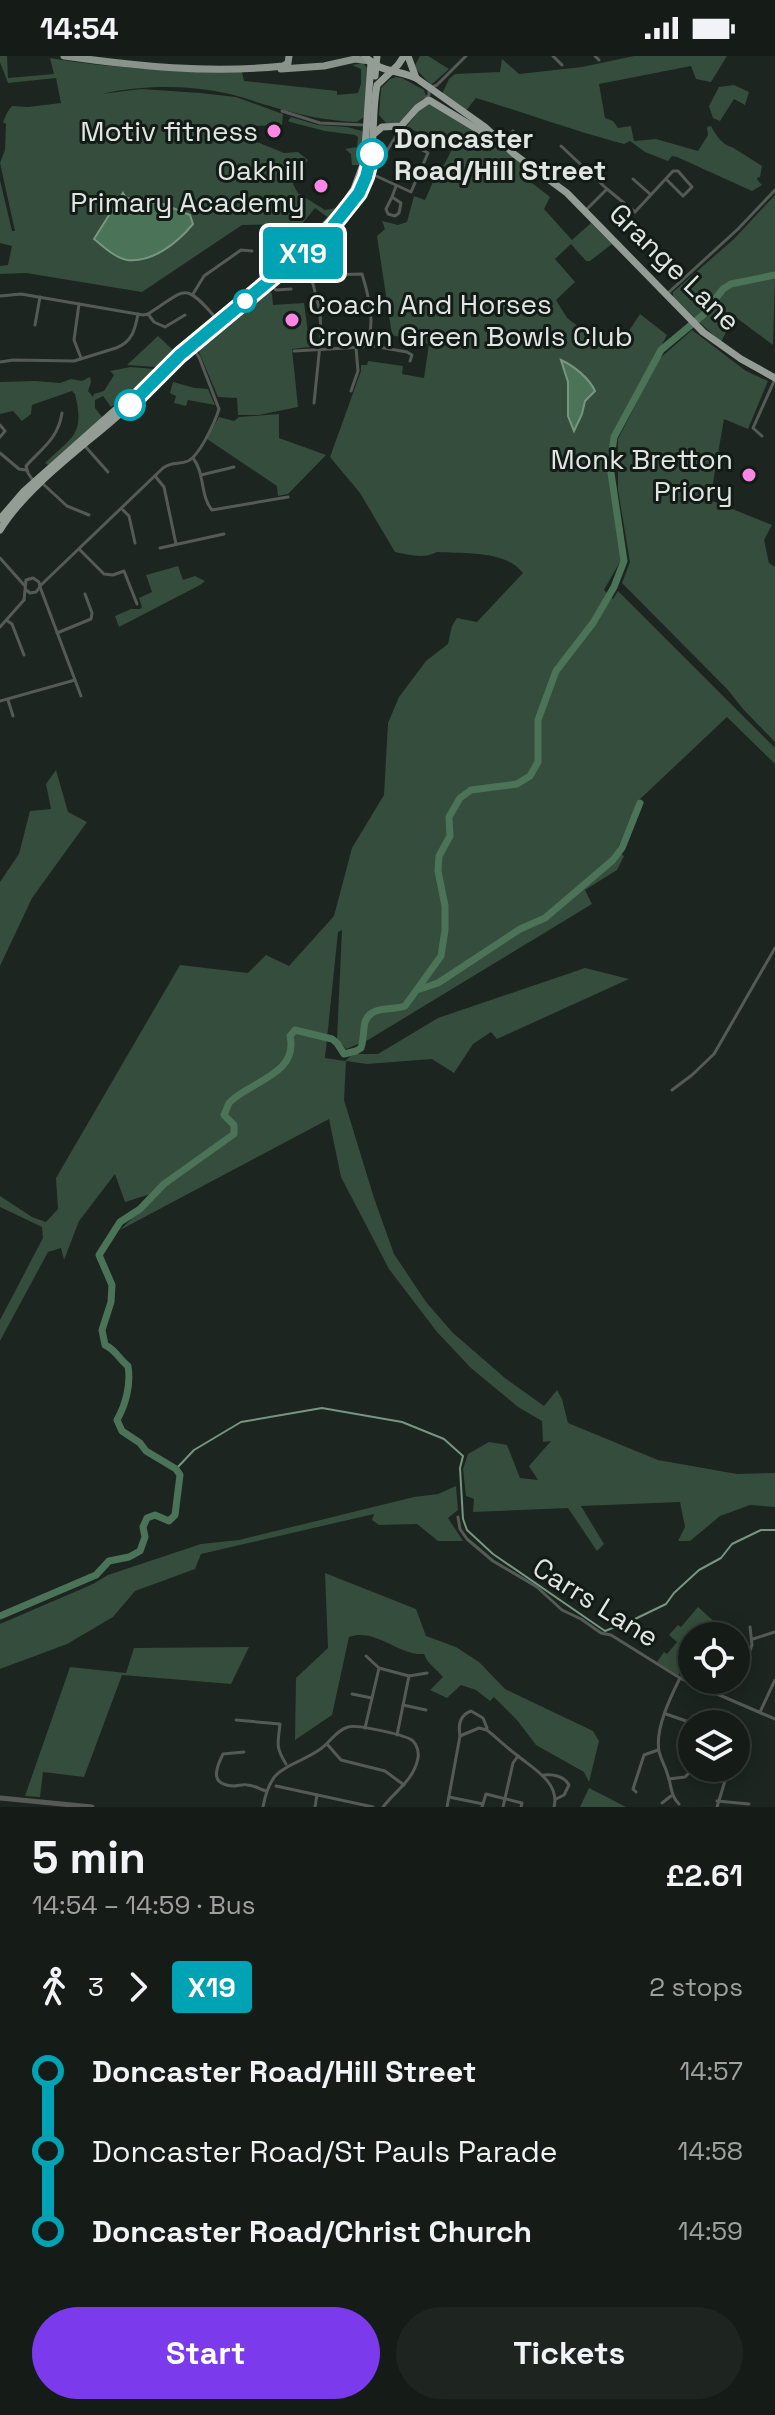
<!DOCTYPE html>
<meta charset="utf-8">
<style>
body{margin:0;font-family:"Space Grotesk",sans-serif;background:#1e2520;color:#f1f3f6;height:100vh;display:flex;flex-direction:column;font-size:30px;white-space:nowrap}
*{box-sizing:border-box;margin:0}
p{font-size:26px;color:#9da1a1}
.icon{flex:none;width:44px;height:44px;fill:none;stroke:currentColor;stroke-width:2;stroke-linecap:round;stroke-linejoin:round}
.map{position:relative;height:1751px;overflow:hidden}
.side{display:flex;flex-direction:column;background:#151c17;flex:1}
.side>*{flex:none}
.badge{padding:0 16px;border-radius:6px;font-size:28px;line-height:52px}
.buttons{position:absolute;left:678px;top:1566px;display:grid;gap:16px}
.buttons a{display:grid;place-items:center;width:72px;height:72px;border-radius:50%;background:#151c17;box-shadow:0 4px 20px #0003,0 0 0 2px #343a36;font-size:40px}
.map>.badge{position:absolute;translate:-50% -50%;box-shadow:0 0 0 4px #fff}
.legs{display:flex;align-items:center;gap:12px;height:88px;padding:0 32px;font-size:26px}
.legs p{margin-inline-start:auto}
.head{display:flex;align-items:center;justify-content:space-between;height:136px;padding:0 32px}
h1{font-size:44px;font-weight:600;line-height:60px}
.button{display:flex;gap:16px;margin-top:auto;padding:16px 32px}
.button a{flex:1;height:92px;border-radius:48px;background:#7c3aed;color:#fff;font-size:32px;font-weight:600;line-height:92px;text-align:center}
.button a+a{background:#1e2520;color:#f1f3f6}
ul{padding:0 32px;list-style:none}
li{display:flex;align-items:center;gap:28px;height:80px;font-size:30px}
li i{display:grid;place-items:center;width:12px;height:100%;margin:0 10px;background:currentColor}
li i::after{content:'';width:20px;height:20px;margin:-10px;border:6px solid;border-radius:50%;background:#151c17}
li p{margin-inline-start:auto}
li:first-child i{background:linear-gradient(#0000 50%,currentColor 0)}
li:last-child i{background:linear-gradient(currentColor 50%,#0000 0)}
.status{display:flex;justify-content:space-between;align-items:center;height:56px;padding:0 40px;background:#151c17;direction:ltr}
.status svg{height:22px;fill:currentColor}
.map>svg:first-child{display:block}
</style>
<div class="status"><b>14:54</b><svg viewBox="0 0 49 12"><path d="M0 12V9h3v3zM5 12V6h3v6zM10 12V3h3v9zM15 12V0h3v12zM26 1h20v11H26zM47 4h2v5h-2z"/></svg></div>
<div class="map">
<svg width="775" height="1751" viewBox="0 0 775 1751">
<rect width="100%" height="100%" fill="#1c251f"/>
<g fill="#354d3d" fill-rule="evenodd">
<path d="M0,0H7L8,22L54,18L50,2C114,13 177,15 242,16L244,25L337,35V39L358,37L361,28V13L352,9L363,7L367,12L365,60L357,66C328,65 300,59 273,51C257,47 242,40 225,37C186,29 141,29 102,38L141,33L200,37L236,41L283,58L282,69L252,70L250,83L284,97L298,96L308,104L293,128L303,147L298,137L325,154L337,152L329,162L315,152L302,168L242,169L142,236L26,217L0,218V210L8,209L12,190L0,187V124L12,175H15L0,107L5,94L6,68L3,66L8,55L12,50L28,51L61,47L56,22L8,27L0,6ZM124,138L126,142L163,148L94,183Z"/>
<path d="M420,0H428L449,13L431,29L414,11Z"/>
<path d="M634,0H727L711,26L696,23L691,10L599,28L605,62L613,65L618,72L631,70L634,85L656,83L698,95L708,79L707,71L711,70C716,79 722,89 732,91L762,110L760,121L757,122L758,125L762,129L752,135L677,101L672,100L668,105L645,96L630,85L624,88C574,75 526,57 476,42L465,56L442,38L449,23L455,18L500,16L502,3L519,18L582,11Z"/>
<path d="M396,21L402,22L424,34L426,40L402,65L398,67H386L379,59L381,32L390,23Z"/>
<path d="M734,29L749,36L745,49L734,43L720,65L713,62L709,50L719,31Z"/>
<path d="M429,47L472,71L535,117L532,127L550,141L544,153L572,184L591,167L612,188L590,205H586L571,188L555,203L575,226L556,244L567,262L583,274L590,289L618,292L640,258L667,279L614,381L608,410L621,504L604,534L613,543L618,535L775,692V708L727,661L639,744L617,794L624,800L617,814L585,834L592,848L368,984L346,993L337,983L342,874L338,876L325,1002L345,1005L353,998H378L438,962L585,912L629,923L497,983L491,976L473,988L454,1017L432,1003L367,1008L346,1005L344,1044L374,1142L394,1198L426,1246L453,1277L505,1322L544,1350L557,1334L562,1343L568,1367L658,1404L737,1418L775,1417V1451L750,1449L720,1460L690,1485H678L685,1471L680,1446L581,1450L604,1488L597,1495L568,1452L473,1456L474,1443L466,1440L463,1413L468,1398L489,1386L507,1389L520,1422L538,1424L529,1410L551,1385L543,1386L542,1365L518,1351L471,1312L437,1276L389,1213L341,1121L329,1063L120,1174L160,1135L125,1146L115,1118L79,1165L64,1204L61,1192L48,1196L0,1285V1264L43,1182L42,1171L0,1151V1140L32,1161L46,1166L58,1153L56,1122L180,909L248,917L266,899L289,910L334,860L352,792L384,739L388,667L399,641L426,605L448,588L452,570L457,562L477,566L523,517C505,494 465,498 437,496C425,503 408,499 395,496L360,437L330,401L361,315V309H367L368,305L403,310L402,318L424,322L429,288L392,279L377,180L385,173L382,165L398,169L407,166L414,140L425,144L441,108L444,109L453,91L406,71L421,52ZM561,305L591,340L585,345L582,358L568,360V326Z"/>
<path d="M291,61L318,69L347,71L362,75L364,83L359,109H352L351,98L345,93L357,91L358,81L355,79L325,75L290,66L288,65Z"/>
<path d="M775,139V217C759,220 732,221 720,234C711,244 707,255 695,262L673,242V236L734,183Z"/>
<path d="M775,221L773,289L734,260L721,286L698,265L712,254L724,235L736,229Z"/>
<path d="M267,231L272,238L273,249L304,247L310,291L292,293L298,351L259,359H238L237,342L218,341L199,296L201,286L247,251Z"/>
<path d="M692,274L746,315L768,325L748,373L724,363L710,444L772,469L764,484L769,507L775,511V686L743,653L728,634L622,527L630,506L618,434V383L659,303Z"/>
<path d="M158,280L173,294L156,311L127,309Z"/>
<path d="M131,311L154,313L123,343L111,351L103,340L95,344V352L102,361L100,364L48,409L45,407C73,380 85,379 75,338L72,335L32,349L31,358L22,365L13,355L0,358V326L35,325L60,327L71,323L82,325L90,321L91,326L88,335L93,341L94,338L104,335L114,319L110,315Z"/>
<path d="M173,326L195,332L208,333L215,349L188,344L186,350L174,347L176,340L170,337Z"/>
<path d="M279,358V382L326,399L288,438L278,440L277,430L207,383L219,361L234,365L239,361Z"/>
<path d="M178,510L183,524L195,520L205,525L200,529L119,571L115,560L131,553H140L142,551L139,542L152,536L146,519Z"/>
<path d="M56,714L68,756L87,766L32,842L0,910V826L19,798L30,755L51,753L46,728Z"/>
<path d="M456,1430L458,1454L448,1462L463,1485H438L417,1468L379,1469L372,1464L374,1458L201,1498L195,1513L135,1535L113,1561L67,1588L0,1613V1568L93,1528L108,1519L201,1488L239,1484L414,1441L438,1438Z"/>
<path d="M325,1517L416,1553L426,1580L456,1591L479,1606L505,1633L593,1675L599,1685L589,1726L584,1716L536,1689L517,1664L494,1641L490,1645L476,1634L461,1629L447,1642L430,1634L443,1621C436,1612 428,1609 424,1598C400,1600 374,1571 349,1581L332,1659L295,1684L296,1622L328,1592Z"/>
<path d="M698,1551L719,1570L711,1580H692V1602L678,1619L657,1606L664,1596L667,1598L677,1586L669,1579L678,1569L681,1571Z"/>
<path d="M249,1591L231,1628L122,1619L84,1721L43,1716L40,1741L25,1740L70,1611L126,1617L134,1592Z"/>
<path d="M589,1732L626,1751H580Z"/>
</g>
<g fill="#4a7358" stroke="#779681" stroke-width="2">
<path d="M123,137L126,142L163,148L190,159L193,168C178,186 153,207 127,204C115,202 103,190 94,183Z"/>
<path d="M561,304C574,310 589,322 595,335L585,345L582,358L574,375L568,360V326Z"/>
</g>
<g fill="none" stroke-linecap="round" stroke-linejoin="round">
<path stroke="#779681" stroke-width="2" d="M176,1413L194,1394L241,1366L322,1352L402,1366L444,1383L463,1400L460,1412L463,1463L467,1474L493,1498L605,1575L635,1563L666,1548L674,1537L699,1514L721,1502L732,1488L761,1474H775"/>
<g stroke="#4a7358" stroke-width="7">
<path d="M420,933L438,927L520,873L545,862L613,804L622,792L640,747"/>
<path d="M0,1560L96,1519L109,1505L129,1501L140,1495L145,1481L143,1471L147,1462L155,1459L169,1465L175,1459L180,1419L176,1413L146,1395L140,1387L122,1375L117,1364C126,1348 131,1328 128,1310C119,1303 116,1294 105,1289L102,1274L111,1246L112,1229L99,1199L120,1166L140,1153L164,1128L234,1078V1069L224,1059C225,1057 228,1049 229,1047C248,1026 299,1019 290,980L295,974L332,983L337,987L344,998L356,995L361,992C364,983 363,974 365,966C371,949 392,955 405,950L441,900L445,874V850L438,815L439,800L450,780L449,761L460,742L471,734L517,728L530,720L538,706V664L556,615L593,567L614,531L624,505L610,410L614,381L661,294L703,259L723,233L731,228L775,219"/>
</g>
<g stroke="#565a57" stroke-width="3">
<path d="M553,0L562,9"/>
<path d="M595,0L599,4"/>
<path d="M425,43L429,39V32L437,29L466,0"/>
<path d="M282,55L320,67L364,69"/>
<path d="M396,80L428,97L411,136L374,119L375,114L396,80L397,71"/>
<path d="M503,88L513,75"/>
<path d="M561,90L607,133"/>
<path d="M633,123L650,138"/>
<path d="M392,141L386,153L388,158L395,160L399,157L401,147L392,141L396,130"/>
<path d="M585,155L607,133L635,156L673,115H678L692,131L683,140L666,123"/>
<path d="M297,205L313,228L320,256L321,279L314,347"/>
<path d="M270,228L276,234L291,233"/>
<path d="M668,237L738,173L775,134"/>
<path d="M193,238L204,220L241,194L252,195"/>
<path d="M0,240L21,238L143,259L148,258C185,235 183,224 214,260"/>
<path d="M79,248L74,284L81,302"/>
<path d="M148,258L154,266L165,271L185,259"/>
<path d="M35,269L40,241"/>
<path d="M367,289L407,296L412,299L410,305"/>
<path d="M294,295L363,291C378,275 368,237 362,218L323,219L312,225"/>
<path d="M0,306L13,304L74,305L116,292C132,286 135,274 138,258"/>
<path d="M351,335L358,315L356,292"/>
<path d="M0,369L5,375L0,381"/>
<path d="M762,380L753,372L775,323"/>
<path d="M84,389L108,416"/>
<path d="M0,397L19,413L26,414"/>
<path d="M193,402C205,417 200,440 212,454L288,441"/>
<path d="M201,419L234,411"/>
<path d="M155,420L164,431L176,488"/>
<path d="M34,426L28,417L26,410C42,392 58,383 62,357"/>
<path d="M42,427L67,450L89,459"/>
<path d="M123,454L129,460L135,487"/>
<path d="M160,492L224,478"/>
<path d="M80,494L104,518L113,519L124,515L137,548"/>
<path d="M0,502L24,529"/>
<path d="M40,530L163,412C172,405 179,409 188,405C200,399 215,366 219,353L199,301L192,291"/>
<path d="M40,531L81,640"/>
<path d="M24,544L26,524L33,522L39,526L40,531L36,536L30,537L25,533"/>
<path d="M6,564L12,568L24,599"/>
<path d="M0,571L24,544"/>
<path d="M57,577L91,563L92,557L85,538"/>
<path d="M8,644L13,660"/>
<path d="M0,645L75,624"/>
<path d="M672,1034L692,1019L714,998L775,892"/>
<path d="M458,1461L460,1473L467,1483L493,1505L537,1531L562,1554L581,1563L601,1577L611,1579L680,1622L775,1663"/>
<path d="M753,1583L775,1576"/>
<path d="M366,1600L378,1611"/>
<path d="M743,1613L752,1589L750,1571"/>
<path d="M409,1620L427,1617"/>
<path d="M352,1638L372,1642"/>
<path d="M403,1649L426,1654"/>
<path d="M760,1656L775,1624"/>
<path d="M666,1658L689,1666"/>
<path d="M236,1664L280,1668C278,1688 275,1690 286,1708"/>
<path d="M365,1672L379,1612L409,1620L397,1679"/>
<path d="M460,1680C458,1669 460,1659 471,1655L483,1662L487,1672"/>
<path d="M327,1688L341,1704L385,1715L404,1729"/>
<path d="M244,1696L223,1698C215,1714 210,1729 234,1730C236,1730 246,1728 247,1729C253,1729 260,1733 266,1735"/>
<path d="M544,1719C553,1718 564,1720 569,1729L564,1739L556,1743"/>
<path d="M669,1723L685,1721L694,1712"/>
<path d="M276,1730L373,1751"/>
<path d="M636,1736L633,1733L644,1699L658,1694"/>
<path d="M449,1741L483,1748"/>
<path d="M717,1745L749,1748"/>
<path d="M662,1747L671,1740"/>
<path d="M679,1748C670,1739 672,1731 668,1720C666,1712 661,1704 659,1695C655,1673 670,1642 680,1622"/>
<path d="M263,1751C271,1707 289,1714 319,1694C329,1688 336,1674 348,1671C356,1668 407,1679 413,1685C417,1689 419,1696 418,1702C414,1724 395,1735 383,1751"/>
<path d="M315,1751L317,1739"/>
<path d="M447,1751L460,1680L479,1672L487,1674C497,1682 507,1692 518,1700C534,1713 560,1727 554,1751"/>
<path d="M482,1751L486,1738L522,1747L521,1751"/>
<path d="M503,1751L513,1707L518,1700"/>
<path d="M717,1751L729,1712"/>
</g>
<path stroke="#565a57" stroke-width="5" d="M0,1742L92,1751"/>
<g stroke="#89928b" stroke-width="7">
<path d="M64,0C136,10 210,18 283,10L288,7L289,0"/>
<path d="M281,13L324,10L355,3L370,5"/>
</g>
<g stroke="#939d96" stroke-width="7">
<path d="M365,0C380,17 396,13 416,22"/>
<path d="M408,0L416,22L485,71L514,98L567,137L703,276L741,303L775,322"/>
<path d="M375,20L377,0"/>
<path d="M375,77L382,71L401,70L417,52L429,44L487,79"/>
<path d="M0,463L24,435L133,338L176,296L308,186L340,154L354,133L364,106L371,6"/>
<path d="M0,474C25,433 77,395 113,364C136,344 157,321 179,300C206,276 236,253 264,230C299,201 341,173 362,131C378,98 370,64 377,29L398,9L404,0"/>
</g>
</g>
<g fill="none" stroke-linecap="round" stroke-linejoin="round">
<g stroke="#fff" stroke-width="18">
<path id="line-1" d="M130,349L180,299L328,176L359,137L366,121L372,98"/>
</g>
<use href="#line-1" stroke="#00a3b4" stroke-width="12"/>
</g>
<g fill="#fb87e5" stroke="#131b16" stroke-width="3">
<circle cx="274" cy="75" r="8"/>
<circle cx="321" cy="130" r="8"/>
<circle cx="292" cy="264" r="8"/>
<circle cx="749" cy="419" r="8"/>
</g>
<g fill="#fff" stroke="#00a3b4" stroke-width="4">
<circle cx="372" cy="98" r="14"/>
<circle cx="245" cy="245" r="10"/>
<circle cx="130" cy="349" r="14"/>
</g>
<g text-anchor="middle" stroke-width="6" stroke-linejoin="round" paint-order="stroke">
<g font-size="28" fill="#e1e6e2" stroke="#131b16" text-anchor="end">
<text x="258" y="85">Motiv fitness</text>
<text x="305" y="124">Oakhill<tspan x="305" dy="32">Primary Academy</tspan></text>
<text x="308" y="258" text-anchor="start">Coach And Horses<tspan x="308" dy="32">Crown Green Bowls Club</tspan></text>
<text x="733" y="413">Monk Bretton<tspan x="733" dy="32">Priory</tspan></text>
</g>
<g font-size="28" font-weight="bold" fill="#e1e6e2" stroke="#131b16" text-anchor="start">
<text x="394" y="92">Doncaster<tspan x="394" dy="32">Road/Hill Street</tspan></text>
</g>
<g font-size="28" fill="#e1e6e2" stroke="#131b16">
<text transform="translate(675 211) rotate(44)" y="10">Grange Lane</text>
<text transform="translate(596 1546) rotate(32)" y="10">Carrs Lane</text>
</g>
</g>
</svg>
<div class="buttons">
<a><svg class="icon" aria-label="locate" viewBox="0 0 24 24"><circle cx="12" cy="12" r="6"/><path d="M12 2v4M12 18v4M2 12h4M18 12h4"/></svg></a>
<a><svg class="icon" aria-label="layers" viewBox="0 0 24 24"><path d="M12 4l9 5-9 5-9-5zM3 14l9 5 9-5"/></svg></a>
</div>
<b class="badge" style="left:303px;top:197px;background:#00a3b4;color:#fff">X19</b>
</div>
<section class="side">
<div class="head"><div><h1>5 min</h1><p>14:54 – 14:59 · Bus</p></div><b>£2.61</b></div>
<div class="legs"><svg class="icon" aria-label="walk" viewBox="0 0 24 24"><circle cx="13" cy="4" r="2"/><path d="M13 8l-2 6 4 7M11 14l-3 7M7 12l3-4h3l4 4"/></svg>3<svg class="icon" aria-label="forward" viewBox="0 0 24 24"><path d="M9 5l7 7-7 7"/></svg><b class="badge" style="background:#00a3b4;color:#fff">X19</b><p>2 stops</p></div>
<ul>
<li><i style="color:#00a3b4"></i><b>Doncaster Road/Hill Street</b><p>14:57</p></li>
<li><i style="color:#00a3b4"></i><span>Doncaster Road/St Pauls Parade</span><p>14:58</p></li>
<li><i style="color:#00a3b4"></i><b>Doncaster Road/Christ Church</b><p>14:59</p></li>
</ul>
<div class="button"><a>Start</a><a>Tickets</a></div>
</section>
